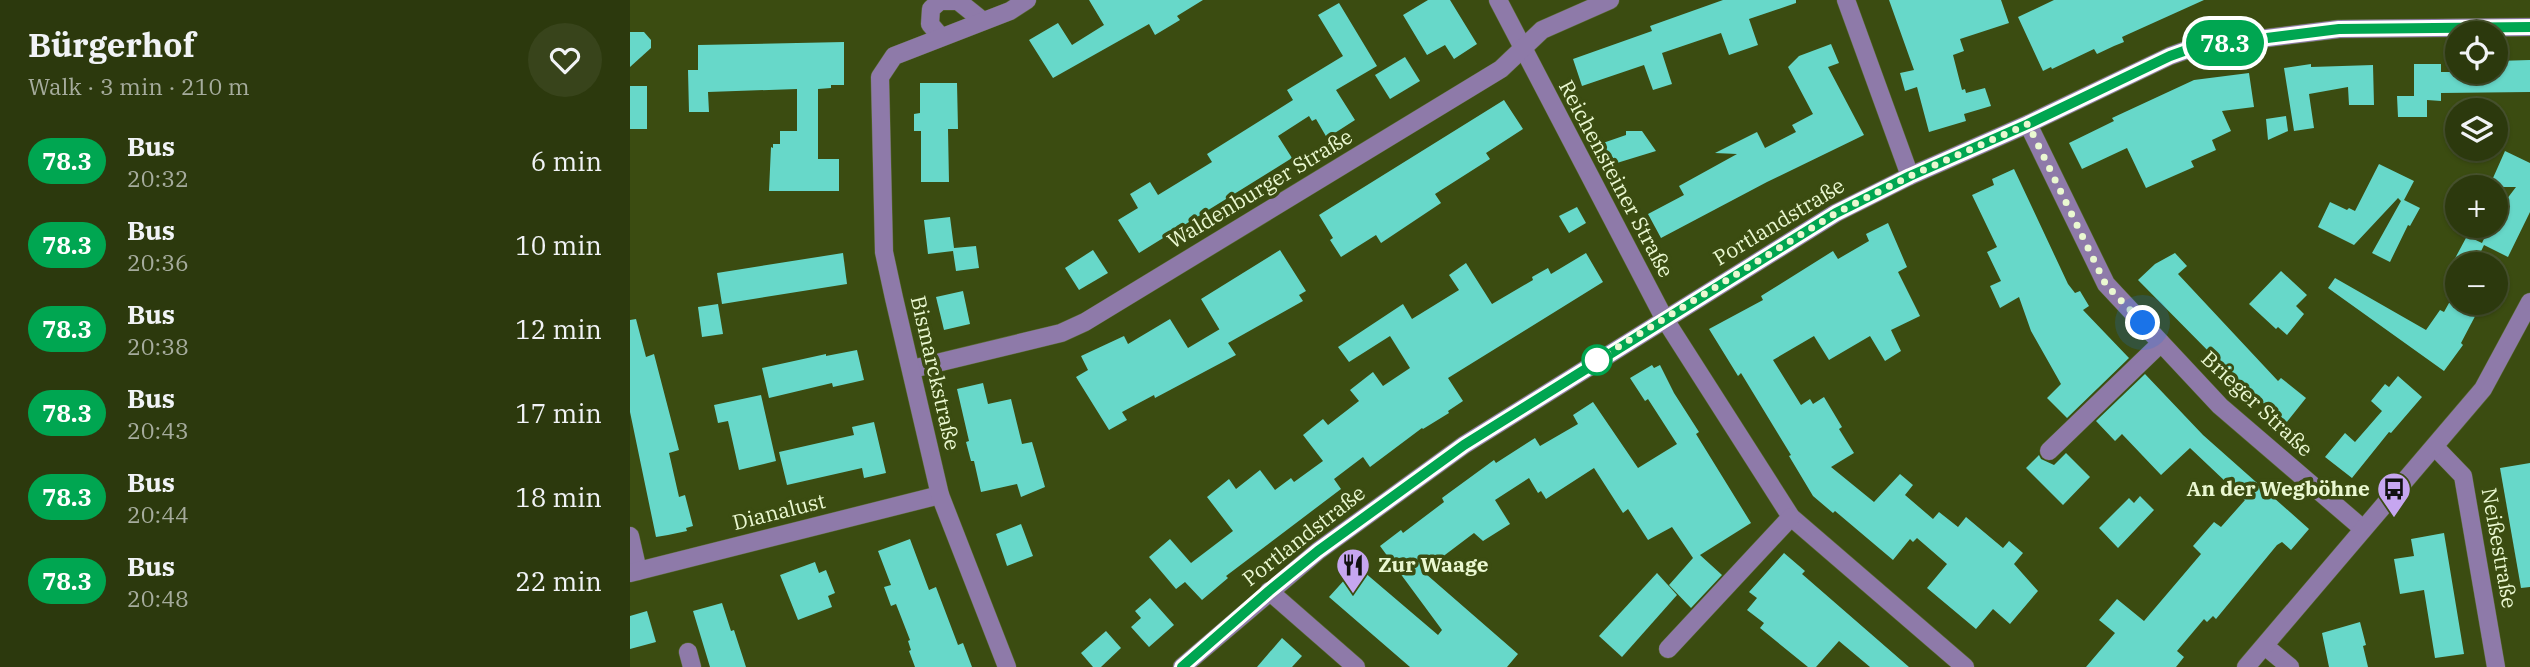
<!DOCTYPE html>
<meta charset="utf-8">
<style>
body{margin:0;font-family:"IBM Plex Serif",serif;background:#38441b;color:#f1f3f6;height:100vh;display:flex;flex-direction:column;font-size:26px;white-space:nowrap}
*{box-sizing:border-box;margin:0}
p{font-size:23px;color:#a6ac9d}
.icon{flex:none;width:38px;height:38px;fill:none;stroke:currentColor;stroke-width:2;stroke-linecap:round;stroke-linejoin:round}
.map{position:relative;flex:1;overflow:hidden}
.sheet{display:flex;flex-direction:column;background:#2c390d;width:630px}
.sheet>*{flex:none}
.badge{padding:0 14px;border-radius:23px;font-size:24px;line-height:46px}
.controls{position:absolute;left:1815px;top:21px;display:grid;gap:14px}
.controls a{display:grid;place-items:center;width:63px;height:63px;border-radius:50%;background:#2c390d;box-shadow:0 2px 5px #0004,0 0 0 2px #48532e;font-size:35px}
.you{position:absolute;width:35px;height:35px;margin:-18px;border:5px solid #fff;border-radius:50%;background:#1a73e8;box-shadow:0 0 0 10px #1a73e833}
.map>.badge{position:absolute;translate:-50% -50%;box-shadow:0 0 0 4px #fff}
.round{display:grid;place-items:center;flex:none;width:74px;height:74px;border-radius:37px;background:#38441b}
.head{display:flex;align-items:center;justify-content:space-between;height:119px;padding:0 28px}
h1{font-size:33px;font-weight:700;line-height:52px}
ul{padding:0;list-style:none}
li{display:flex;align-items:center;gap:21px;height:84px;padding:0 28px}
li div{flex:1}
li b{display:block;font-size:26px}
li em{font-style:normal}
li .badge{min-width:77px;font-weight:700;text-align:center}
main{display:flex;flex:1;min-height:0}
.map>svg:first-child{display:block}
</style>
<main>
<section class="sheet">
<div class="head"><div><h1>Bürgerhof</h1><p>Walk · 3 min · 210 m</p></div><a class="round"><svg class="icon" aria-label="heart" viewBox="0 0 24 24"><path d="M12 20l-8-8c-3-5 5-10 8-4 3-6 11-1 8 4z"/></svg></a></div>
<ul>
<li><span class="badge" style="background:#00a651;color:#fff">78.3</span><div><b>Bus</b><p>20:32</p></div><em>6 min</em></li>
<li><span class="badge" style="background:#00a651;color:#fff">78.3</span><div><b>Bus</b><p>20:36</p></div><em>10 min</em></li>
<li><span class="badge" style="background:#00a651;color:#fff">78.3</span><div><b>Bus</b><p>20:38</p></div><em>12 min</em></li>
<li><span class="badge" style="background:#00a651;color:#fff">78.3</span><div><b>Bus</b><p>20:43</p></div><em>17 min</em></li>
<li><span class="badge" style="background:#00a651;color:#fff">78.3</span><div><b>Bus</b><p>20:44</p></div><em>18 min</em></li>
<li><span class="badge" style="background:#00a651;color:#fff">78.3</span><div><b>Bus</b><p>20:48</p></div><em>22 min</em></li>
</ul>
</section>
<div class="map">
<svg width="1900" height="667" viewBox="0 0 1900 667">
<rect width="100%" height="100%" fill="#3b4c11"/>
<g fill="#67d8c9">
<path d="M459,0H573L547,16L550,20L525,35L519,24L423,78L399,40L428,23L442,45L474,25Z"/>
<path d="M798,0H820L847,44L824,59L815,45L797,55L773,15Z"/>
<path d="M1093,0H1166V3L1119,19L1128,45L1099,55L1091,33L1032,53L1042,84L1023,90L1014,65L952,86L943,59L1022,31L1020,26Z"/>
<path d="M1259,0H1371L1379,23L1330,39L1334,51L1323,55L1332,90L1335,89L1336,93L1355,88L1361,106L1334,114L1336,121L1299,132L1287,87L1275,91L1270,73L1284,70Z"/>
<path d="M1424,0H1574L1492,37L1494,42L1484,46L1467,54L1464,49L1422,69L1421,67L1413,71L1388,17Z"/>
<path d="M709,3L747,66L706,90L725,120L697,138L686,119L682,121L679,116L648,136L662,158L509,253L488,220L508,208L500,194L520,182L528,195L582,162L577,154L663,100L657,90L713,56L688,15Z"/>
<path d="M0,32H14L21,40V48L0,67Z"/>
<path d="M214,42V85H201V88L188,89V159H209V191H139L141,147L143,148V144H150V131H167V89L78,92L79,112H59L58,70H68V45Z"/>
<path d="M1201,44L1209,63L1198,67L1234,135L1137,182L1031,238L1018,214L1054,195L1049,186L1107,154L1085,153L1127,132L1135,148L1166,132L1162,125L1183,114L1158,67L1169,56Z"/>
<path d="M775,57L790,81L760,99L745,75Z"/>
<path d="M1900,60V92L1811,93V101L1797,100V117H1768L1767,96H1784V64H1811V72H1866V61Z"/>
<path d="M1681,64V67L1743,65L1744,105H1719L1718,87L1679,94L1684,128L1664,131L1654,68Z"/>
<path d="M1619,73L1624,107L1592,111L1601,131L1582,140L1586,150L1561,161L1564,167L1516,188L1497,148L1452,169L1439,143L1484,121L1482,118L1564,80Z"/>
<path d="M290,83H327L328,129H318L319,182H291V131H284V114L290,113Z"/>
<rect x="0" y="86" width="17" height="43"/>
<path d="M874,100L893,129L856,153L860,159L805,194L811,203L751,243L746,235L711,257L700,240L703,238L689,215Z"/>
<path d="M1656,116L1658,131L1638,140L1636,119Z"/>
<path d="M996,131H1012L1026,151L977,166L970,144L996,135Z"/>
<path d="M1875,151L1900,163V212L1878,257L1854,245L1845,264H1822L1837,236L1852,243L1860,226H1866L1867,212L1886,187H1859Z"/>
<path d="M1749,164L1784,181L1774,200L1790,208L1780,226L1778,225L1760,262L1742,253L1771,201L1768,198L1724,245L1688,227L1700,202L1717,210L1719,208L1725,211Z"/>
<path d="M1384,169L1438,284L1445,293L1450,291L1459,306L1453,310L1499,358L1437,418L1417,398L1431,384L1401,331L1389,297L1370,308L1360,286L1371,281L1357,252L1367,247L1342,195L1364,185L1362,179Z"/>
<path d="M947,207L956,223L939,233L929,216Z"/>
<path d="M320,217L324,248L346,246L349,268L326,271L323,251L298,254L294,220Z"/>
<path d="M1258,223L1277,267L1268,272L1290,316L1261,330L1271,351L1255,361L1240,336L1199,360L1184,336L1143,360L1171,405L1180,399L1183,404L1194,397L1212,427L1209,429L1224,453L1201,467L1244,502L1270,474L1283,485L1275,495L1303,519L1309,512L1328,527L1336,517L1373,548L1379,541L1393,553L1384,564L1408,591L1380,624L1363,609L1346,629L1297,588L1317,564L1287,538L1283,542L1280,539L1263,560L1205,511L1203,513L1183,496L1159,456L1161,455L1111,373L1108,376L1079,329L1133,300L1131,296L1203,251L1208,259L1239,241L1236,234Z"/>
<path d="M463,250L478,273L449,290L435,268Z"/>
<path d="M650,250L676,291L669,295L673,301L598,343L606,355L525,398L524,395L492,412L497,420L479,430L446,377L458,370L451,356L494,336L498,344L540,319L558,348L590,329L591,332L571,299Z"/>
<path d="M213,253L217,284L92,304L87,273Z"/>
<path d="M956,253L973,282L818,378L833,401L818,411L819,413L793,429L792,428L740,467L733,457L704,479L711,489L596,576L598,578L572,600L555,582L546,589L519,557L540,539L561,563L603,531L577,497L599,479L606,489L630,470L645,490L661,478L664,482L693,461L673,435L693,419L698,425L729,401L720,390L743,372L753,386L780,368L760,336L719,362L708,347L773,304L782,319L829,290L819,275L836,263L862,304L903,280L902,277L918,268L921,274Z"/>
<path d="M1545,253L1557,266L1548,274L1648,381L1651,378L1676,398L1656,423L1632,402L1621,396L1618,398L1609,390L1589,369L1593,366L1508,280L1525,264Z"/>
<path d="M1651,271L1677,295L1666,306L1674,314L1657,335L1648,327L1646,329L1619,304Z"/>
<path d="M1705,278L1796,330L1810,310L1814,312L1819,303H1852L1831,343L1833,345L1814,371L1698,288Z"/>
<path d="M333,291L340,324L314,330L306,297Z"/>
<path d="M88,304L93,334L72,337L68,307Z"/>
<path d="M6,319L16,357L24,354L49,450L39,453L49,497L55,495L63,526L56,528L57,531L38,535L26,537L0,412V320Z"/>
<path d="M227,350L234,380L203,387L202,383L139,398L132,368L196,354V356Z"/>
<path d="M1022,365L1024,368L1030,365L1044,393L1069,432L1066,434L1121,523L1070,555L1092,575L1061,608L1039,585L1063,558L1042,527L1018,540L998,509L993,513L964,468L916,499L911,491L908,493L899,478L865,500L880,524L853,541L844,533L799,567L801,570L796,574L888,654L877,667H780L699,597L727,566L808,635L812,630L750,546L771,530L773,533L814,502L812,498L864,460L866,463L905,438L910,446L948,424L943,415L963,402L1008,468L1047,444L1018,399L1015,401L1000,378Z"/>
<path d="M1515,374L1573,435L1679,529L1661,550L1652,542L1647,545L1586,619L1583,616L1577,622L1574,619L1547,651L1554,657L1546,667H1456L1485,633L1469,620L1487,599L1514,621L1571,554L1563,546L1584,522L1591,527L1615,500L1560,448L1531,475L1492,434L1485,441L1466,421Z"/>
<path d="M1768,376L1792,397L1761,433L1759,432L1722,478L1695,457L1715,433L1725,442L1752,411L1741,401L1755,384L1759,387Z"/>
<path d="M353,383L358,404L381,399L392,444L402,442L415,487L391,497L387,484L351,492L344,461H341L336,442L339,441L327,389Z"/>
<path d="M131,395L146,461L109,470L98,421L88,423L84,405Z"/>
<path d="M244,422L256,473L234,478L232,468L157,485L149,452L224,435L222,427Z"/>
<path d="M1436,453L1460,477L1433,505L1396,468L1409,455L1411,459L1424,465Z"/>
<path d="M1900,463V587L1891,588L1870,468Z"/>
<path d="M1510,496L1524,510L1488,548L1469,528L1499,498L1504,503Z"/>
<path d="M391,524L403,556L377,566L366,534Z"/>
<path d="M1814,533L1834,654L1805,658L1794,590L1770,594L1764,559L1784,556L1781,539Z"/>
<path d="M280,539L299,590L306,587L328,645L333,643L342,667H285L279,651L281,650L278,641L280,640L266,604L261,606L254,587L261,585L248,551Z"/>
<path d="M1154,553L1175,571L1172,574L1279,667H1240L1209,641L1186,667H1178L1130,628L1134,623L1117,610L1127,598L1119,592Z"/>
<path d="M185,562L189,573L196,570L205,593L198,596L202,607L168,620L150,575Z"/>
<path d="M1027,573L1047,595L992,657L969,636Z"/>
<path d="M520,598L544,625L519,647L501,627L511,618L505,611Z"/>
<path d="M92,603L101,631L104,630L116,667H80L63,611Z"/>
<path d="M17,611L26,642L0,649V616Z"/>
<path d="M1730,622L1736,645L1733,646L1738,667H1699L1692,633Z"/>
<path d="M476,631L491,648L471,667H463L451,653Z"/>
<path d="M652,638L672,656L662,667H627Z"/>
</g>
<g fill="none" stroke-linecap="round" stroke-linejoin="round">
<g stroke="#5a6b34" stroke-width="19">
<g id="minor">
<path d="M868,0L1034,318L1161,517L1335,667"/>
<path d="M1216,0L1280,176"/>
<path d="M311,37L300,24L301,9L310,1H328L353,21"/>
<path d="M1398,124L1476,284L1590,406L1732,528"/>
<path d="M282,369L431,333L455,322L871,69L912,30L980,0"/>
<path d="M1805,447L1833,476L1866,667"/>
<path d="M1419,451L1531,343"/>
<path d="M0,536L8,571"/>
<path d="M0,573L310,495"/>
<path d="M639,591L726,667"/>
<path d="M1635,646L1660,667"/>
<path d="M1038,649L1161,517"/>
<path d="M58,652L62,667"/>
<path d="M377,667L310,495L264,298L254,252L250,77L264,56L380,11L397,0"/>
<path d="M552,667L688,551L834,445L1206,213L1280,176L1398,124L1540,56L1565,47L1709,29L1900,27"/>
<path d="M1616,667L1853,389L1900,302"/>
</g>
</g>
<use href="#minor" stroke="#8e7aa9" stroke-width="18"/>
</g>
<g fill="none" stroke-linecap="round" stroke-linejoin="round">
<g stroke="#fff" stroke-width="16">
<path id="line" d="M552,667L639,591L688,551L834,445L1206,213L1280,176L1398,124L1540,56L1565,47L1709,29L1900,27"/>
</g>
<use href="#line" stroke="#00a651" stroke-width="10"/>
<path stroke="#eaf8d1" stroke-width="7" stroke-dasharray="0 12.6" d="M967,360L1206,213L1280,176L1398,124L1476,285L1513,323"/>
</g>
<defs>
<g id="bus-pin" transform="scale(1.75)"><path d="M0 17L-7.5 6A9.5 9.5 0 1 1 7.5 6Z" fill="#c6a6f0" stroke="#3b4c11"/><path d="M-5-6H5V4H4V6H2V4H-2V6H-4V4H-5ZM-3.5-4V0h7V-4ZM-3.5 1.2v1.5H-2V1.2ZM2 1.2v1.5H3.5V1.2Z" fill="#111"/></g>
<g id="restaurant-pin" transform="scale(1.75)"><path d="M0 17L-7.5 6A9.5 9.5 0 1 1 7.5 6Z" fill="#c6a6f0" stroke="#3b4c11"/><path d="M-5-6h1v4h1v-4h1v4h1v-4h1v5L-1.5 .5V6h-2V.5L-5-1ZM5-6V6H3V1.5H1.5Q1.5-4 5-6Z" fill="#111"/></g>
</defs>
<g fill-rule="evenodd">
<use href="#bus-pin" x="1764" y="489"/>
<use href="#restaurant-pin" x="723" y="565"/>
</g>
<circle fill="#fff" stroke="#00a651" stroke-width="3.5" cx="967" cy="360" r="14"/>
<g text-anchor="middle" stroke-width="7" stroke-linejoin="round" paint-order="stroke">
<g font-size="21" fill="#eaf8d1" stroke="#3b4c11">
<text transform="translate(986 179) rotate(62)" y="7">Reichensteiner Straße</text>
<text transform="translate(630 189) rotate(-31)" y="7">Waldenburger Straße</text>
<text transform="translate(1149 222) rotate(-31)" y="7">Portlandstraße</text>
<text transform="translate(305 373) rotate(77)" y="7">Bismarckstraße</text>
<text transform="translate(1627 404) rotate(43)" y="7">Brieger Straße</text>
<text transform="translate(149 512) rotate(-14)" y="7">Dianalust</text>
<text transform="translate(674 536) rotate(-38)" y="7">Portlandstraße</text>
<text transform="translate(1869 548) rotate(80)" y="7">Neißestraße</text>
</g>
<g font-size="21" font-weight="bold" fill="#eaf8d1" stroke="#3b4c11" text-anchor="end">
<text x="1740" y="496">An der Wegböhne</text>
<text x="748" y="572" text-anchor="start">Zur Waage</text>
</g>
</g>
</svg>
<div class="controls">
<a><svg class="icon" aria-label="locate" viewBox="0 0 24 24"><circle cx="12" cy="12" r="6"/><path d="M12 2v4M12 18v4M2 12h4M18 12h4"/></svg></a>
<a><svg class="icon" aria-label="layers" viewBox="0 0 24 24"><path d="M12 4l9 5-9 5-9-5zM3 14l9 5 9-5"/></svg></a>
<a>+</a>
<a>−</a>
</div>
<div class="you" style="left:1513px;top:323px"></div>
<b class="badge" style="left:1595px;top:43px;background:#00a651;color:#fff">78.3</b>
</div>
</main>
